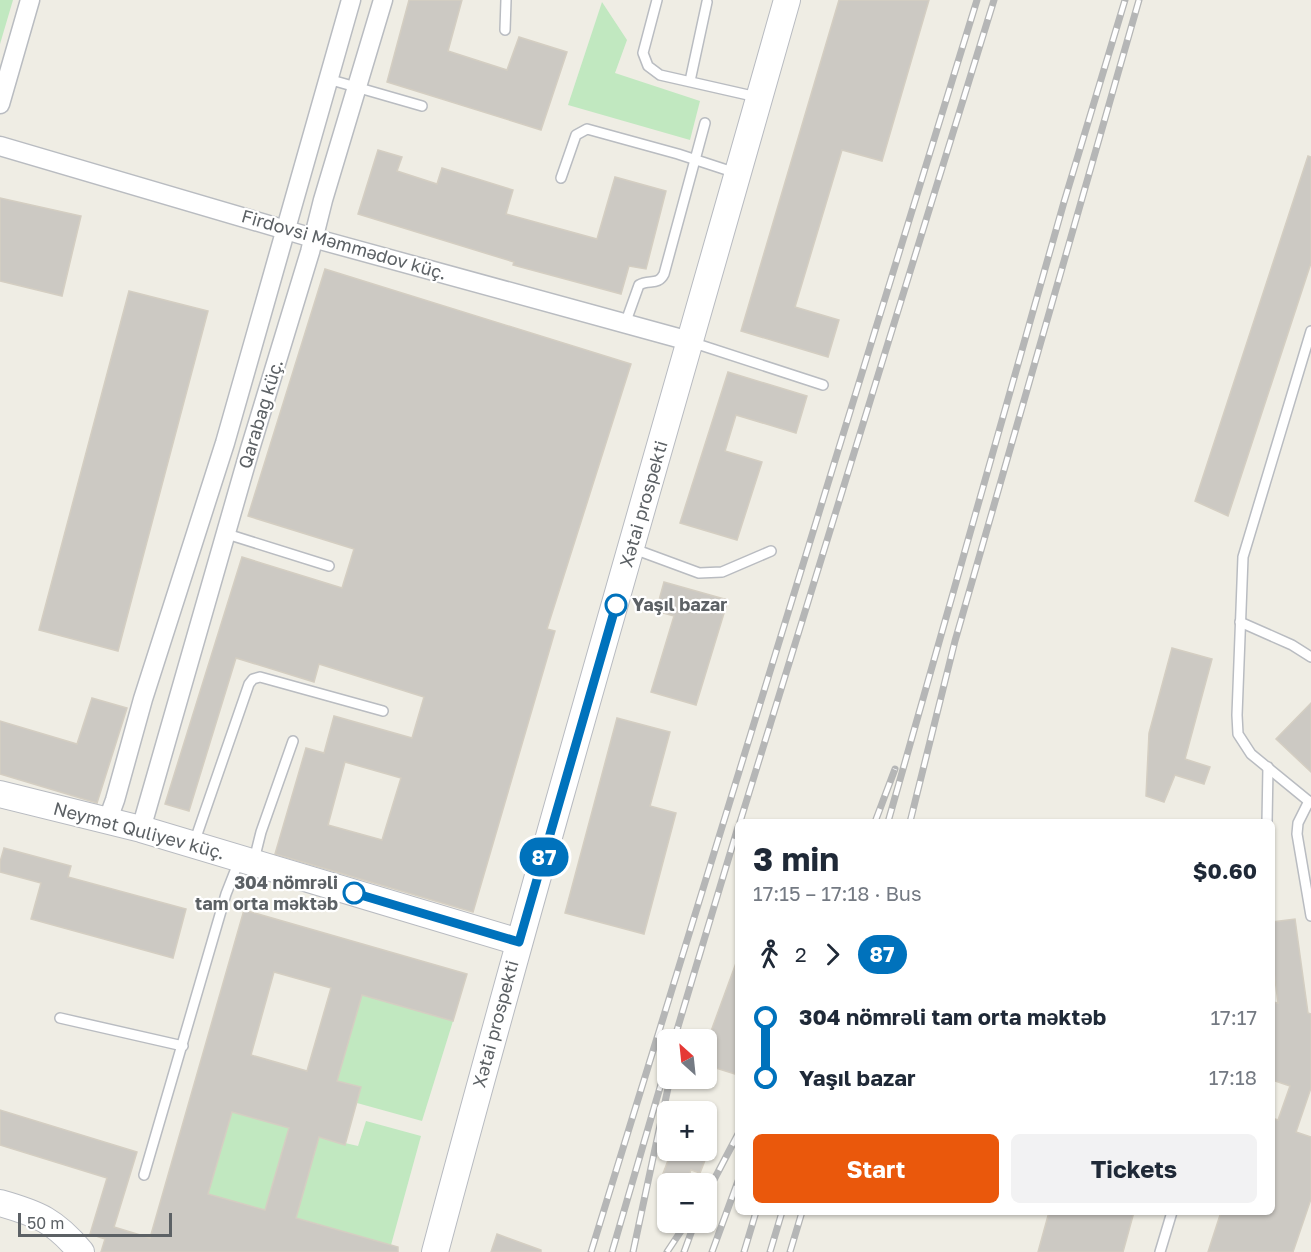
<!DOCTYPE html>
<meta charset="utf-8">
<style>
body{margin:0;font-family:"Golos Text",sans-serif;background:#f2f2f3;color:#1f2937;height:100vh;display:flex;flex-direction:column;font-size:22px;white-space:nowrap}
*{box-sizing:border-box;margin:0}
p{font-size:20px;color:#747a83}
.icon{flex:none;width:33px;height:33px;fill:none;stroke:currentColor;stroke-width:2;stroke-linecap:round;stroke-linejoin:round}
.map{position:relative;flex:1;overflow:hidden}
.sheet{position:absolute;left:735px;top:819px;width:540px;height:396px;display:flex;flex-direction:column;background:#fff;border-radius:9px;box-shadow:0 2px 4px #0004}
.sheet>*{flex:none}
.badge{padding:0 12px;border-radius:20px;font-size:21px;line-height:39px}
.needle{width:39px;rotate:333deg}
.buttons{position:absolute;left:657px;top:1029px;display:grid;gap:12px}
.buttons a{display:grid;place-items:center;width:60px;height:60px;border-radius:9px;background:#fff;box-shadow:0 2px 4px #0004;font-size:30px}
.scale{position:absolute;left:18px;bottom:15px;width:154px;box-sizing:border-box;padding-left:6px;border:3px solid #5c6165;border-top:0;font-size:16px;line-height:21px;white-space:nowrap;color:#5c6165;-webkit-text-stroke:4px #fff;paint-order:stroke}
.map>.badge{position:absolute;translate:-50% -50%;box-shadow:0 0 0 3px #fff}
.legs{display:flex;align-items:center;gap:9px;height:66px;padding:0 18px;font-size:20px}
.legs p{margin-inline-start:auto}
.summary{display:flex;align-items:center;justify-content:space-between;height:102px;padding:0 18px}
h1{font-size:33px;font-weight:700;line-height:45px}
.action{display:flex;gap:12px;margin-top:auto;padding:12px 18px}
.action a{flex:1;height:69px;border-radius:9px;background:#ea580c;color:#fff;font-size:24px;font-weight:700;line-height:69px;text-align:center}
.action a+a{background:#f2f2f3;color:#1f2937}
ul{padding:0 18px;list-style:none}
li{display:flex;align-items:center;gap:21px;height:60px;font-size:22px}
li i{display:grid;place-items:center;width:9px;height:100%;margin:0 8px;background:currentColor}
li i::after{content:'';width:15px;height:15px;margin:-8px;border:4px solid;border-radius:50%;background:#fff}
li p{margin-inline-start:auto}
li:first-child i{background:linear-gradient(#0000 50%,currentColor 0)}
li:last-child i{background:linear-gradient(currentColor 50%,#0000 0)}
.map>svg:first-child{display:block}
</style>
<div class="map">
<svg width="1311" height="1252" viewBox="0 0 1311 1252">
<rect width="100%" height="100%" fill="#efede4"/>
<g fill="#c1e8c0">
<path d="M0,0H13L0,44Z"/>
<path d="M602,2L627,40L615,73L700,101L690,140L568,105Z"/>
<path d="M362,995L453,1021L422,1121L357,1103L361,1087L337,1081Z"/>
<path d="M232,1112L289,1128L265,1210L208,1194Z"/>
<path d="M366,1121L421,1136L391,1245L296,1218L319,1137L358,1146Z"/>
</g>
<g fill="#ccc9c3" stroke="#d4cec2" stroke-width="1.5" fill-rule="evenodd">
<path d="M409,0H462L448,51L507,70L519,37L567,52L541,130L387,82Z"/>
<path d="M839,0H929L882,161L842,150L795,307L839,320L828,357L741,331Z"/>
<path d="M378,150L402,157L397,171L437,184L442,168L513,190L506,214L597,239L615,177L666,191L646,269L629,266L621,294L513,265L514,262L358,214Z"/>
<path d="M1308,156L1311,157V263L1228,516L1195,501Z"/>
<path d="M0,198L81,216L62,296L0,281Z"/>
<path d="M325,269L631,364L547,629L555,631L473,912L275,854L306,748L324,753L334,716L412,738L424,697L319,664L314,682L236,658L189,811L165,804L242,557L342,588L354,549L248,516ZM345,762L401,778L382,840L328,825Z"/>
<path d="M129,291L208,311L118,651L39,630Z"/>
<path d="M728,372L807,396L796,433L736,415L725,451L762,462L737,540L680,523Z"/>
<path d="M664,582L728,600L696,705L651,692L674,616L656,611Z"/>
<path d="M1172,648L1212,659L1185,759L1210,767L1204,784L1175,775L1164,802L1146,796L1149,733Z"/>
<path d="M92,698L127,708L97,803L0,774V721L77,744Z"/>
<path d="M1311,703V772L1276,739Z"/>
<path d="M617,718L670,732L650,806L676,813L644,934L565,913Z"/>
<path d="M4,848L71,866L68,877L186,909L173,958L31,919L41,883L0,872V862Z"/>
<path d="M244,910L467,974L453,1021L362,995L337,1081L361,1087L345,1145L319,1137L296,1218L398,1247V1252H101L105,1239L90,1234L107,1178L0,1145V1110L137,1152L114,1227L150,1238ZM274,972L331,988L307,1071L251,1055ZM232,1112L289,1128L265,1210L208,1194Z"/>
<path d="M1295,919L1308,1013L1311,1014V1088L1296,1132L1311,1137V1199L1293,1252H1208L1221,1212H1272V1118L1278,1120L1290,1086L1272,1080V1002L1278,1003L1272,955V922Z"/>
<path d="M736,963H738V1075L706,1065V1045Z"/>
<path d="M672,1150H709L700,1173L691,1170L686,1184H659Z"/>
<path d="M1049,1212H1134L1123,1252H1038Z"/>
<path d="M497,1234L541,1250V1252H491Z"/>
</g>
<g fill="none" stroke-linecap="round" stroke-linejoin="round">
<g stroke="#b9bcc1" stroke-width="12">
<g id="lane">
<path d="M657,0L643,53L648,66L660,75L757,97"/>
<path d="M505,30L506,0"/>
<path d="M328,79L422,106"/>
<path d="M690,81L707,2"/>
<path d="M561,178L576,135L587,129L678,154L736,173"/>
<path d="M625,324L639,285C649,279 658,286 664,274L705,123"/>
<path d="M1311,331L1243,557L1237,715L1238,734L1251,754L1311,803"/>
<path d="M691,342L823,385"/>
<path d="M227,534L329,566"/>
<path d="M634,549L699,573L722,572L771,551"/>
<path d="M1240,622L1292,645L1311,657"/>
<path d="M1309,801L1298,823L1297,834L1311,916"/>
<path d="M1267,822L1268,767"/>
<path d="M194,843L249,684L253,679L260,677L383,711"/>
<path d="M254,860L261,832L293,741"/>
<path d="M60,1018L183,1046"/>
<path d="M144,1175L226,894L239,861"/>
<path d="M1160,1252L1172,1212"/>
</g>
</g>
<g stroke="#b9bcc1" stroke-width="21">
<g id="street">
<path d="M0,104L30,0"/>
<path d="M0,146L313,238L689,341"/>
<path d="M107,822L115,800L143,699L225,443L351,0"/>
<path d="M141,829L250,449L310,252L323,200L383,0"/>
</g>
</g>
<g stroke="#b8bbc1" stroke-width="28">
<g id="secondary">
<path d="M0,794L141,829L519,942"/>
<path d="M0,1203C39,1214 55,1221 81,1252"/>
<path d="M435,1252C547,833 669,417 787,0"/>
</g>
</g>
<use href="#lane" stroke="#fff" stroke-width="9"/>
<use href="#street" stroke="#fff" stroke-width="18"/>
<use href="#secondary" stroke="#fff" stroke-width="26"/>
<g stroke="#b5b6b6" stroke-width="7">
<g id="rail">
<path d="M740,822L994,0"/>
<path d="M875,822L895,769"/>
<path d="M888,822L1064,202L1125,0"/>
<path d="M910,822L955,641L1139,0"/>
<path d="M674,1040L738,827"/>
<path d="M706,1195L738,1134"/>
<path d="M591,1252L977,0"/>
<path d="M612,1252L668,1060"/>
<path d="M633,1252L668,1088"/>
<path d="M667,1252L687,1222"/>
<path d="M684,1252L695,1222"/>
<path d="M712,1252L738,1181"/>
<path d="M744,1252L756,1212"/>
<path d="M770,1252L782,1212"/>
<path d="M790,1252L802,1212"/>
</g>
</g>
<use href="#rail" stroke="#fff" stroke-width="4.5" stroke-dasharray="14" stroke-linecap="butt"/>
</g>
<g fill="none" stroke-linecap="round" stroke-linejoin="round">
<g stroke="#fff" stroke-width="14">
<path id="line-1" d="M354,893L519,942L616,605"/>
</g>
<use href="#line-1" stroke="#0072bc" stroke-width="9"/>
</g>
<g fill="#fff" stroke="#0072bc" stroke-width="3">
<circle cx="616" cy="605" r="10"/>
<circle cx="354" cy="893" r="10"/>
</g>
<g text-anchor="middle" stroke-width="4.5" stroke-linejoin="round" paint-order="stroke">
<g font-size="18" fill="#5c6165" stroke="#fff">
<text transform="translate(344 245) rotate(16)" y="6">Firdovsi Məmmədov küç.</text>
<text transform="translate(261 414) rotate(-73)" y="6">Qarabağ küç.</text>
<text transform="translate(644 504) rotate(-74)" y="6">Xətai prospekti</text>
<text transform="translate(139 831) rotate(15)" y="6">Neymət Quliyev küç.</text>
<text transform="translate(496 1024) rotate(-75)" y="6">Xətai prospekti</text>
</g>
<g font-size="18" font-weight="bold" fill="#5c6165" stroke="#fff" text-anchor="start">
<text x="632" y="611">Yaşıl bazar</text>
<text x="338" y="889" text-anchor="end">304 nömrəli<tspan x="338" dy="21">tam orta məktəb</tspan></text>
</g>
</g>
</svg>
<div class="buttons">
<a><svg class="needle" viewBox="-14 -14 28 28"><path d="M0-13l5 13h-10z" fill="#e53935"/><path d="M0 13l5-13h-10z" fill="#747a83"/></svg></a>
<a>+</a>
<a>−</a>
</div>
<div class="scale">50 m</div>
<b class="badge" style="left:544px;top:857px;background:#0072bc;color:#fff">87</b>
<section class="sheet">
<div class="summary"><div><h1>3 min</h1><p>17:15 – 17:18 · Bus</p></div><b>$0.60</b></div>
<div class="legs"><svg class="icon" aria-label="walk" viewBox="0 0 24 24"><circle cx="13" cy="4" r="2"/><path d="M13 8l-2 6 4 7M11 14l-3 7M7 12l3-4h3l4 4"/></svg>2<svg class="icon" aria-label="forward" viewBox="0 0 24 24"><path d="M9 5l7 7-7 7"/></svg><b class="badge" style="background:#0072bc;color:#fff">87</b></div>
<ul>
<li><i style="color:#0072bc"></i><b>304 nömrəli tam orta məktəb</b><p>17:17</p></li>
<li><i style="color:#0072bc"></i><b>Yaşıl bazar</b><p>17:18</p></li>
</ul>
<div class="action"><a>Start</a><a>Tickets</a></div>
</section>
</div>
